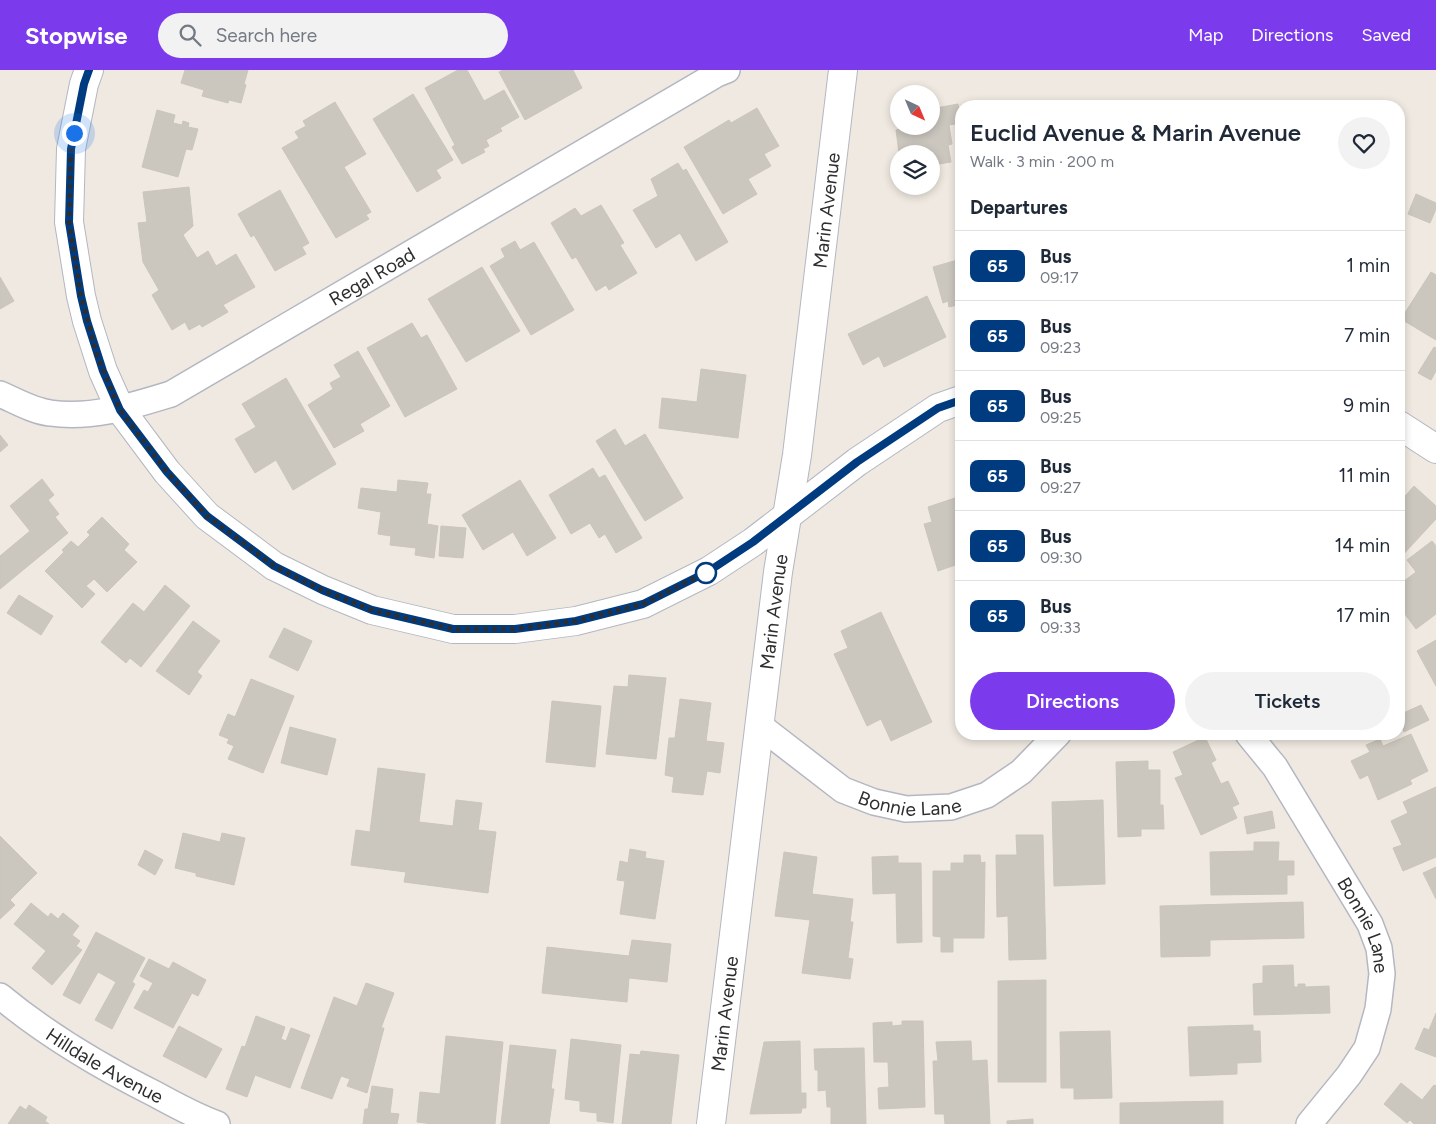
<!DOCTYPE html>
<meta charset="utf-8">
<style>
body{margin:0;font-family:Figtree,sans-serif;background:#f2f2f3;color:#1f2937;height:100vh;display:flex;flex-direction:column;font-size:19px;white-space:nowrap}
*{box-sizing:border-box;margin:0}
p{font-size:16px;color:#747a83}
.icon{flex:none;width:28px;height:28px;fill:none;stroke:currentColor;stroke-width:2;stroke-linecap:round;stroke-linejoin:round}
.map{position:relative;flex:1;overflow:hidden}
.details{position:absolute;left:955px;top:30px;width:450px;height:640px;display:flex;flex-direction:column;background:#fff;border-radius:20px;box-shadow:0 2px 8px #0003}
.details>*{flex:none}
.badge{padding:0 10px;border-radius:8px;font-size:18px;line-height:32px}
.needle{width:32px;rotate:136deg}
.fabs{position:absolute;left:890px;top:15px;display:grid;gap:10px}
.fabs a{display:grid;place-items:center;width:50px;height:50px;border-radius:50%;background:#fff;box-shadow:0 2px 8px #0003;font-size:25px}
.you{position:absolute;width:25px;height:25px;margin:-12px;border:4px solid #fff;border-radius:50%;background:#1a73e8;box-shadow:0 0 0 8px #1a73e833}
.map>.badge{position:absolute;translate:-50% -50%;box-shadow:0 0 0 2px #fff}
h2{padding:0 15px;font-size:19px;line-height:45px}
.round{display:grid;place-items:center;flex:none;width:52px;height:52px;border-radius:26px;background:#f2f2f3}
.headline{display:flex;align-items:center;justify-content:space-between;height:85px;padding:0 15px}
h1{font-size:24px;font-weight:600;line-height:38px}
.cta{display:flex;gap:10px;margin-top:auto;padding:10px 15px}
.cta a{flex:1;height:58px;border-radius:30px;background:#7c3aed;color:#fff;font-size:20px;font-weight:600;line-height:58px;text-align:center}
.cta a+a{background:#f2f2f3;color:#1f2937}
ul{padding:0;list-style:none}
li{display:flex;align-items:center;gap:15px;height:70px;padding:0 15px;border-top:1px solid #e0e1e3}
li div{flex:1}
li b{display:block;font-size:19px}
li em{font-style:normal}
li .badge{min-width:55px;font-weight:700;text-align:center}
header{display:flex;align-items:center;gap:30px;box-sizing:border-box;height:70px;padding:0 25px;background:#7c3aed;color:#fff}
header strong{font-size:24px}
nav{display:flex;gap:28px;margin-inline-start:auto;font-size:18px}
.search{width:350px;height:45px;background:#f2f2f3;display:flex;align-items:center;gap:12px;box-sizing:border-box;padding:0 18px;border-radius:28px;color:#747a83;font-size:19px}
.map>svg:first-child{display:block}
</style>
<header>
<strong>Stopwise</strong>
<div class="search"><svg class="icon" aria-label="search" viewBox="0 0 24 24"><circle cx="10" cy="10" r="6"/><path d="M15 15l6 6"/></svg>Search here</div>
<nav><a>Map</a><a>Directions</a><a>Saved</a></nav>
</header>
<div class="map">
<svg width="1436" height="1054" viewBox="0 0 1436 1054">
<rect width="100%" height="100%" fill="#efe9e1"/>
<g fill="#cbc7bf" stroke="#cbc5ba">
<path d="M185,0H248L244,14L246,15L241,33L229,30L228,33L202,26L204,20L181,13Z"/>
<path d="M458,0H467L484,31L504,20L519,47L500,58L502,61L486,70L489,76L483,79L485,82L462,94L452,77L455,75L425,18Z"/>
<path d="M503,0H573L582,18L525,50L499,2Z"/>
<path d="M413,24L453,90L436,100L441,108L417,122L373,49Z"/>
<path d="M335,32L366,84L344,97L371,142L366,145L369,149L336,168L282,78L299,68L295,62L306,56L303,51Z"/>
<path d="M931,34H935L936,38L958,34L961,53L949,55L952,74L948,75L951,92L933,95L935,108H931V84H908V81L899,83L896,60L903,59L902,56H931Z"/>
<path d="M757,38L779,76L764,84L771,96L748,109L757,124L723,144L684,77L729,50L731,53Z"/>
<path d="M157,40L175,45L173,53L182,55L183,51L189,53L188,57L198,59L192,80L186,79L178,107L142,97Z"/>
<path d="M678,93L683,101L686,99L728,172L696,191L680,163L656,178L633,140L658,126L651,109Z"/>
<path d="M189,117L193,156L183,165L197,188L208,181L216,196L236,184L255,217L223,235L228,242L202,257L200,254L189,260L185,252L172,260L152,225L159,220L143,192L138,153L147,152L143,122Z"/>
<path d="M280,120L309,173L302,177L306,184L275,201L254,165L251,167L238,144Z"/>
<path d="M1416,124L1436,133V139L1430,153L1408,144Z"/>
<path d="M601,135L624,173L620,175L637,203L609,220L606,215L596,221L576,187L572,189L551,153L575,138L581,146Z"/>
<path d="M515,171L520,180L534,172L574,240L531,265L490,196L505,187L501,179Z"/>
<path d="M961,189V234L949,237L948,231L943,233L933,197Z"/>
<path d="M482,197L520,261L466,292L428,229Z"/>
<path d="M1431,202L1436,205V270L1401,249Z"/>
<path d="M0,207L14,231L0,239Z"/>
<path d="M927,226L946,267L884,297L879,286L863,295L848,264Z"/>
<path d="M412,253L421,268L427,265L457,319L405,347L367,278Z"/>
<path d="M1434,277L1436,278V301L1431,310L1418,303Z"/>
<path d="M358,281L390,336L360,354L364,361L334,378L308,335L333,319L330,313L341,307L334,295Z"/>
<path d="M701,299L746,305L738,368L659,358L662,328L697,332Z"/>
<path d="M286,308L336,394L293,420L276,390L255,403L235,369L256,357L242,334Z"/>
<path d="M615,359L625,376L645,364L683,428L645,451L596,371Z"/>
<path d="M0,365L8,375L0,382Z"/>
<path d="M593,398L599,408L605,405L642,468L616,483L605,464L599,468L590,453L571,464L549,425Z"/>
<path d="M42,409L54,425L48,430L59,444L55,447L68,463L0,519V486L30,461L10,436Z"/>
<path d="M398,410L428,413L426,424H431L427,454L438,456L434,488L415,485L416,478L390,475L391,466L378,464L381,442L358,438L361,418L397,422Z"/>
<path d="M520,410L556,468L527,486L513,462L483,480L462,445Z"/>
<path d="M1414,416L1436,436V449L1399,489V433Z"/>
<path d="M961,426V493L938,501L924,454L932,452L928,437Z"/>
<path d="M102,447L129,474L124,480L137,492L107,522L94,509L86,516L95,524L82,538L45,501L64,482L62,480L71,471L78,477L90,465L87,462Z"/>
<path d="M441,456L466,458L463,488L439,486Z"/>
<path d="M1432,471L1436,476V544L1416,559L1399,536V515L1416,502L1407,490Z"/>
<path d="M165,515L190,536L141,597L130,588L126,593L101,572L133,533L144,542Z"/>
<path d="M19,525L53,546L41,565L7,543Z"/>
<path d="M881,542L932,652L891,671L881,649L867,656L834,584L848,578L841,561Z"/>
<path d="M193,551L220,571L197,602L202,606L189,625L156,601Z"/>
<path d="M284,558L312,571L298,601L269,587Z"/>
<path d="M1436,570V616L1417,581Z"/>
<path d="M629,605L666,608L656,689L606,684L614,616L628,617Z"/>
<path d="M251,609L294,626L263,703L228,689L234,676L227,673L229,669L219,665L228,644L235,647Z"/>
<path d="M680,629L711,633L706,671L724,673L720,703L707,701L703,725L672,722L674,707L665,705L669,668H675Z"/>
<path d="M552,631L601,636L595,697L546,692Z"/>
<path d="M1421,635L1429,650L1404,662L1399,651V645Z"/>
<path d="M290,657L336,669L327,705L281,693Z"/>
<path d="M1411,664L1428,701L1410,710L1412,714L1378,730L1368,705L1360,709L1351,691L1370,682L1366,675L1380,669L1383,676Z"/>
<path d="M1205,667L1216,690L1211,693L1221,714L1228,711L1239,734L1232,737L1237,748L1201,765L1175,708L1183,705L1173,682Z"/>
<path d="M1148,691V700H1160V735H1163L1164,759H1141V766L1118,767L1116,692Z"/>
<path d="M378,698L425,704L419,752L453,756L456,730L482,733L478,760L496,762L488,823L404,812L406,802L351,795L356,760L370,762Z"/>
<path d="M1436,717V787L1403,801L1393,778L1402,775L1391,751L1408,743L1403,732Z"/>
<path d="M1103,730L1105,814L1054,816L1052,732Z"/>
<path d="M1272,741L1275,758L1247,764L1244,747Z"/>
<path d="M183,763L220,772L222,763L245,768L234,815L196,806V803L175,798Z"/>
<path d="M1016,765H1043L1046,889L1009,890L1008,846L997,847L996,785H1017Z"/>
<path d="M0,766L37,803L10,830L15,835L0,849Z"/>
<path d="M1254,772H1279L1278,791H1294V805H1287V824L1211,825L1210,782L1254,781Z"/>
<path d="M630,779L646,782L645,788L664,791L655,849L620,844L625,811L617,810L620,791L628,793Z"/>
<path d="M145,780L163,790L155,805L138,795Z"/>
<path d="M784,782L817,787L812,824L853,829L850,852H853L848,888L853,889L850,909L802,903L810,850L775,846Z"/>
<path d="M964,785H980L981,793L985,792L984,868H953V882H941V867L933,866V801H951V793H964Z"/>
<path d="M898,786V793H921L922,872L897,873L896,823L873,824L872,787Z"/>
<path d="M1436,797V829L1423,803Z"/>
<path d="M1303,832L1304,868L1210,870V886L1161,887L1160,836Z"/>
<path d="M31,833L48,847L51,843L58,849L63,843L79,856L72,865L80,871L76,876L82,880L52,915L32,898L46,881L14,854Z"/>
<path d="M96,862L145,888L132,912L135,914L112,959L95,950L116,912L98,902L80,934L63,925Z"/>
<path d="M632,870L671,874L667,912L629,908L627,932L542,923L547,877L629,886Z"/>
<path d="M149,889L169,899L173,892L206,910L198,926L192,923L173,958L134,938L144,920L148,922L153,913L140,906Z"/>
<path d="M1293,895L1294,917H1298V914H1305V917L1329,916L1330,943L1254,945L1253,914L1263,913V896Z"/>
<path d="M1046,910V1012H998V911Z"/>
<path d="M366,913L394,923L381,958H384L367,1023L347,1016L350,1009L341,1006L332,1029L301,1018L334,927L357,936Z"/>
<path d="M1436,943V987L1415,979L1424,958L1429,960Z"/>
<path d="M256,946L285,957L281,969L286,971L291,958L310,965L290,1018L255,1005L247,1027L226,1019L242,976L245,977Z"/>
<path d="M902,951H923L925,1037L879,1039L878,1018L889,1017L888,992H874L873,953L892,952V956L902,955Z"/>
<path d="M1253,955V961H1260L1261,992L1237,993V1004L1190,1006L1188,957Z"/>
<path d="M179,956L222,979L206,1008L163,986Z"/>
<path d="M1110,961L1112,1028L1074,1029V1018H1061L1060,962Z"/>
<path d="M446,966L503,972L495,1054H433L417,1052L420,1022L440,1024Z"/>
<path d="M571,969L621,975L613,1053L597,1051V1043L580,1041V1031L565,1029Z"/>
<path d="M800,971L801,1023H806V1038H802L801,1043L750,1044L764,972Z"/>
<path d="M971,971L972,991L987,990L990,1054H945L944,1044H935L933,991H938L936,972Z"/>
<path d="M510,975L556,980L551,1019H554L549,1054H501Z"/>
<path d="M864,978L866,1054H831V1037H827L826,1020L818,1021V1000H815L814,979Z"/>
<path d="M641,981L679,985L671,1054H622L630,984L640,985Z"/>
<path d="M1401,1013L1422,1030L1434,1015L1436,1016V1054H1414L1410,1050L1407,1053L1384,1034Z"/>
<path d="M372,1016L393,1019L390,1043L399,1044L397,1054H363L365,1039H368Z"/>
<path d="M1223,1031V1054H1120V1033Z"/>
<path d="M29,1035L47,1047L45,1051L49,1054H8L20,1036L26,1040Z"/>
<path d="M1033,1049V1054H1007V1051Z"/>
</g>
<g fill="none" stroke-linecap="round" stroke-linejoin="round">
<g stroke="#b4b7c1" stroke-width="28">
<g id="street">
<path id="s1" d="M0,324C16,331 33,341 50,343C92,349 132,336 171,324L717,4L727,0"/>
<path id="s2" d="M760,656L843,720L874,732L906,739L951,737L987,725L1021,702L1058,664"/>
<path id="s3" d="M1248,664L1275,697L1370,854L1379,878L1382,904L1378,939L1367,978L1349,1005L1309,1054"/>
<path id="s4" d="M0,926C47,965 101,997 155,1024C175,1035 195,1046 217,1054"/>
</g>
</g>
<g stroke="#b4b7c1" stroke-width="30">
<g id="secondary">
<path d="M89,0L84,14L71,79L69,152L81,226L87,251L103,301L120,339L167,402L207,446L274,496L323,520L372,540L453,559H515L576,551L643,534L709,501L753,472L857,392L938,338L961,330"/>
<path d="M1399,355L1436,379"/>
<path id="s5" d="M711,1054L778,502L797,385L843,0"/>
</g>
</g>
<use href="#street" stroke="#fff" stroke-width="25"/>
<use href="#secondary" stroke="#fff" stroke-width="28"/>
</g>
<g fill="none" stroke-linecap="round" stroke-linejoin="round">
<g stroke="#fff" stroke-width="11">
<path id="line" d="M89,0L84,14L71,79L69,152L81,226L87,251L103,301L120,340L167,402L207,446L274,496L322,520L372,540L453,559H515L576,551L643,534L709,501L753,472L857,392L938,338L961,330"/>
</g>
<use href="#line" stroke="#003b80" stroke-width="8"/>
<path stroke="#2e2e2e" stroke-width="5" stroke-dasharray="0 9" d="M74,63L71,79L69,152L81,226L97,285L109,314L120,340L167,402L207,446L274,496L322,520L372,540L453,559H515L576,551L643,534L709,501L706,503"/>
</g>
<circle fill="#fff" stroke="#003b80" stroke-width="2.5" cx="706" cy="503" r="10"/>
<g text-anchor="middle" stroke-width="5" stroke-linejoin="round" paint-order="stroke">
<g font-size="19" fill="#2e2e2e" stroke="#fff">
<text dy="7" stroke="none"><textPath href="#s5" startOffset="921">Marin Avenue</textPath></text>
<text dy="7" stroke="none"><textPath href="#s1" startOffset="410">Regal Road</textPath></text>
<text dy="7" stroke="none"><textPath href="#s5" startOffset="516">Marin Avenue</textPath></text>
<text dy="7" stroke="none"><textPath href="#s2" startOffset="174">Bonnie Lane</textPath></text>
<text dy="7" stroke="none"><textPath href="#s3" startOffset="225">Bonnie Lane</textPath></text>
<text dy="7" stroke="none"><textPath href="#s5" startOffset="111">Marin Avenue</textPath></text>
<text dy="7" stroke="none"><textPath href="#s4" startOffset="126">Hilldale Avenue</textPath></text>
</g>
</g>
</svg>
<div class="fabs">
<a><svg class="needle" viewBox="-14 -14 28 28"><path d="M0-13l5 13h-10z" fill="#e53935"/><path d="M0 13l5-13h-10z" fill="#747a83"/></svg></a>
<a><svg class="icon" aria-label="layers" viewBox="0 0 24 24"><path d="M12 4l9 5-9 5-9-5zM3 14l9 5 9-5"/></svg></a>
</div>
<div class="you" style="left:74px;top:63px"></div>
<section class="details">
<div class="headline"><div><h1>Euclid Avenue &amp; Marin Avenue</h1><p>Walk · 3 min · 200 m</p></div><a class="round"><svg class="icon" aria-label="heart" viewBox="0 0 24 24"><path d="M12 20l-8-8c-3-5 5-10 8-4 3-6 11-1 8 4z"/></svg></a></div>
<h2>Departures</h2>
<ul>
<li><span class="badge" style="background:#003b80;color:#fff">65</span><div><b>Bus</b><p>09:17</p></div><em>1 min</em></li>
<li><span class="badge" style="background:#003b80;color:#fff">65</span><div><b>Bus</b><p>09:23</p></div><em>7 min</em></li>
<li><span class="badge" style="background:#003b80;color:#fff">65</span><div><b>Bus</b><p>09:25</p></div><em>9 min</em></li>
<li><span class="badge" style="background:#003b80;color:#fff">65</span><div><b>Bus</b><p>09:27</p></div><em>11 min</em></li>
<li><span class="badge" style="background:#003b80;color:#fff">65</span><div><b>Bus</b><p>09:30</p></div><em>14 min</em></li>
<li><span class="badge" style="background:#003b80;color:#fff">65</span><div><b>Bus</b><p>09:33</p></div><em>17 min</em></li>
</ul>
<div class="cta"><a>Directions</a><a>Tickets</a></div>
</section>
</div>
